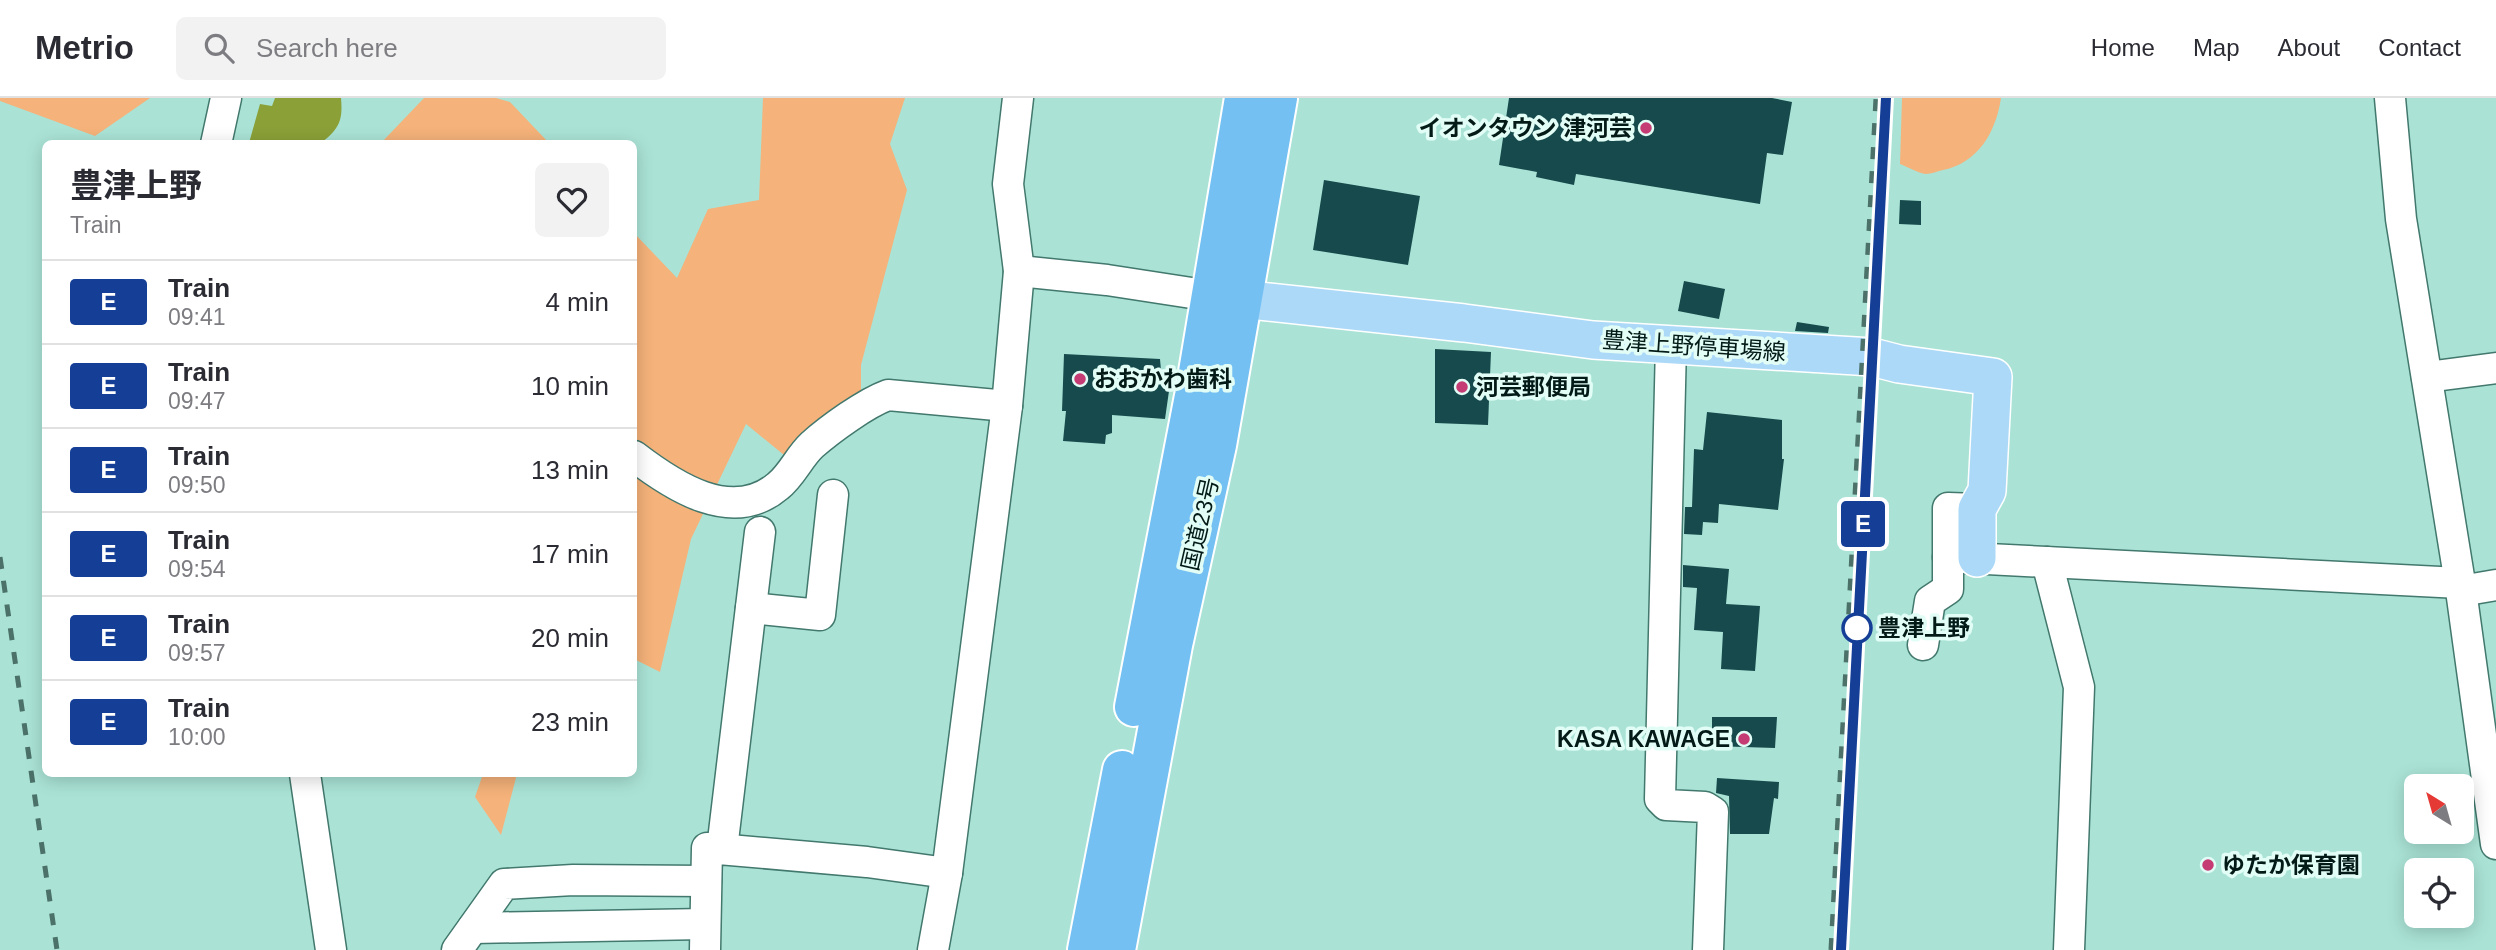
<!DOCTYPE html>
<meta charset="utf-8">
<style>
body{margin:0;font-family:Helvetica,"Noto Sans JP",sans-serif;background:#f2f2f3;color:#2b2b33;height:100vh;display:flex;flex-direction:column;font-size:26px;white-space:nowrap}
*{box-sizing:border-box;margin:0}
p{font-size:23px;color:#7c7c81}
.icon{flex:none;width:38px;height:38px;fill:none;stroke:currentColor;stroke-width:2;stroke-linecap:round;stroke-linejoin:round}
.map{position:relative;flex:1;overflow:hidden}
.sheet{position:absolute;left:42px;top:42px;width:595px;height:637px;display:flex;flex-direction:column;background:#fff;border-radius:10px;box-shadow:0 4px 18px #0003}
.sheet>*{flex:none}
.badge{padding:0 14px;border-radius:5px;font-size:24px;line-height:46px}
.needle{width:46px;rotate:323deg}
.tools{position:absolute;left:2404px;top:676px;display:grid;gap:14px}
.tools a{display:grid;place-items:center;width:70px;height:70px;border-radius:10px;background:#fff;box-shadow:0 4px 18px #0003;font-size:35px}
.map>.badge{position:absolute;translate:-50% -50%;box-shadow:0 0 0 4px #fff}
.round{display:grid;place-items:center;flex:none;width:74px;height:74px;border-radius:10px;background:#f2f2f3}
.headline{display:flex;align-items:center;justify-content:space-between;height:119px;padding:0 28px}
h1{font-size:33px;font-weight:700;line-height:52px}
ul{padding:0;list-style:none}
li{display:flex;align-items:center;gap:21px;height:84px;padding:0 28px;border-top:2px solid #e1e1e2}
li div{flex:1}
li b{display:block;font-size:26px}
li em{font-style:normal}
li .badge{min-width:77px;font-weight:700;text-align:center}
header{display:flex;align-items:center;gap:42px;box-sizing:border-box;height:98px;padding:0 35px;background:#fff;border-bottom:2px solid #e1e1e2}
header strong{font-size:33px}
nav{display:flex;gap:38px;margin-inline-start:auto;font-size:24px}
.search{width:490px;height:63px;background:#f2f2f3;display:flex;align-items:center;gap:18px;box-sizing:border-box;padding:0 24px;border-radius:10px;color:#7c7c81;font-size:26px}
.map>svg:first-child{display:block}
</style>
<header>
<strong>Metrio</strong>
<div class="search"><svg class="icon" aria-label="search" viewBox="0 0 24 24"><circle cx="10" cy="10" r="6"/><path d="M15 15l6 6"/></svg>Search here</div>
<nav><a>Home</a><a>Map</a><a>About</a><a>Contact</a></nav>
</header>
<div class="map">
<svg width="2496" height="852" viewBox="0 0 2496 852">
<rect width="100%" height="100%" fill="#aae3d6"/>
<g fill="#f5b27a">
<path d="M0,0H150L95,38L0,3Z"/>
<path d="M424,0H496L510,4L549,45H381Z"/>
<path d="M763,0H905L890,46L907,92L861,267V293L784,357L746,326L691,441L660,574L634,561V135L677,180L708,111L759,102Z"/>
<path d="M1902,0H2001C1996,34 1978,65 1943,72C1938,73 1931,76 1926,76C1918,75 1908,69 1900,66Z"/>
<path d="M483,676H517L501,737L475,699Z"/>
</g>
<path fill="#8ba037" d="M275,0H341C343,23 339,31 321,45H249L260,6L272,8Z"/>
<g fill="#174a4c">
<path d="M1509,0H1772L1792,4L1783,57L1767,55L1760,106L1576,76L1574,87L1536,79L1537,74L1499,67Z"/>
<path d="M1324,82L1420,98L1408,167L1313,152Z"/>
<path d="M1900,102L1921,103V127L1899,126Z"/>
<path d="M1684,183L1725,191L1719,221L1678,213Z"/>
<path d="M1797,224L1829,229L1828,235L1795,233Z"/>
<path d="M1435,251L1491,254L1488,327L1435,325Z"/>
<path d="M1064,256L1160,261L1162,284L1170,286L1165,321L1112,317V335L1106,337L1105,346L1063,343L1066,313H1062Z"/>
<path d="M1707,314L1782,322V361H1784L1778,412L1719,406L1718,425L1703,424L1702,437L1684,436L1685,409H1692L1694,351L1703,352Z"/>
<path d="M1683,467L1729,471L1726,506L1760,508L1755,573L1721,571L1723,534L1694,532L1697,490L1683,489Z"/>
<path d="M1712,619H1777L1775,650L1712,648Z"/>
<path d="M1717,680L1779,684L1778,701L1774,700L1769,736H1730L1729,698L1716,695Z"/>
</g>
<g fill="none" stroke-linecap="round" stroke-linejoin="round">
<g stroke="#42786d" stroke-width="33">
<g id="minor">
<path d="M2390,0L2401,121L2460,485L2496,746"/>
<path d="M216,46L226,0"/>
<path d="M1019,173L1107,182L1211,198"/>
<path d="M1671,247L1660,701L1666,707L1705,709L1713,714L1708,852"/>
<path d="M2427,279L2496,270"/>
<path d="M634,358C673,388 732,427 778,388C792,377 799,359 812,347C830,331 866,305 888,297L1007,308"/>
<path d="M1948,459L2460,485"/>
<path d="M2047,464L2079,589L2069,852"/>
<path d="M2461,493L2496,487"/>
<path d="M751,510L820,517L833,397"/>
<path d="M1923,547L1930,503L1948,491V410L1977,411"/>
<path d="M305,676L331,852"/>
<path d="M722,751L760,434"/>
<path d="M473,830L705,826"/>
<path d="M457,852L504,786L573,782L706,783"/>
<path d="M705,852L707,750L867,764L947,775"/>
<path d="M933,852L947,775L1007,308L1019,173L1008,86L1018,0"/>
</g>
</g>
<g stroke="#fff" stroke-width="40">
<path id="major" d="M1212,198L1464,225L1593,242L1872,259L1899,266L1993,279L1987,393L1977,411V460"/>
</g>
<g stroke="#fff" stroke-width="42">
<g id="highway">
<path d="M1134,609L1194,298L1244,0"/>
<path d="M1087,852L1122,672"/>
<path d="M1116,852L1173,547L1217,347L1278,0"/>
</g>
</g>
<use href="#minor" stroke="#fff" stroke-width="30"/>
<use href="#major" stroke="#acd9f8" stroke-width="37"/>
<use href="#highway" stroke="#74c0f3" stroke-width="38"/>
<g stroke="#4b7169" stroke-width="5" stroke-dasharray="12 12" stroke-linecap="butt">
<path d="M0,459L57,852"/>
<path d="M1831,852L1876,0"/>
<path d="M1841,852L1846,762"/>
</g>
</g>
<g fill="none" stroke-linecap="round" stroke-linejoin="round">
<g stroke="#fff" stroke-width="16">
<path id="line" d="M1841,852L1886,0"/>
</g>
<use href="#line" stroke="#153f97" stroke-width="10"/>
</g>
<g fill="#c53b73" stroke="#e1fdf6" stroke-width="2.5">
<circle cx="1646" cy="30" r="7"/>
<circle cx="1080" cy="281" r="7"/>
<circle cx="1462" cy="289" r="7"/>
<circle cx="1744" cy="641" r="7"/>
<circle cx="2208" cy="767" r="7"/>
</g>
<circle fill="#fff" stroke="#153f97" stroke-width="3.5" cx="1857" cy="530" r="14"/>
<g text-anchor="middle" stroke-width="7" stroke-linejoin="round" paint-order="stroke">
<g font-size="23" font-weight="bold" fill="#031a16" stroke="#e1fdf6" text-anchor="start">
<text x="1632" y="38" text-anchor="end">イオンタウン 津河芸</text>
<text x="1094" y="289">おおかわ歯科</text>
<text x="1476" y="297">河芸郵便局</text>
<text x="1730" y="649" text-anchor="end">KASA KAWAGE</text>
<text x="2222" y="775">ゆたか保育園</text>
</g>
<g font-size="23" fill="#031a16" stroke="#e1fdf6">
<text transform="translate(1694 248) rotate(4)" y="8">豊津上野停車場線</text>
<text transform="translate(1200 426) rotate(-77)" y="8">国道23号</text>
</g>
<g font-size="23" font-weight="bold" fill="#031a16" stroke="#e1fdf6" text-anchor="start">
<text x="1878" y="538">豊津上野</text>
</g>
</g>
</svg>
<div class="tools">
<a><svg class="needle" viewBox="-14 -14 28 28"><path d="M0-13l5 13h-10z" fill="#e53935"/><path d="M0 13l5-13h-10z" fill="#7c7c81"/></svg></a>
<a><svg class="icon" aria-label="locate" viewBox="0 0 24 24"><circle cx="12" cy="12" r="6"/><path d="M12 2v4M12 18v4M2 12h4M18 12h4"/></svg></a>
</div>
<b class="badge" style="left:1863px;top:426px;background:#153f97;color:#fff">E</b>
<section class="sheet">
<div class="headline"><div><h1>豊津上野</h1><p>Train</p></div><a class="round"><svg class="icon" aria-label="heart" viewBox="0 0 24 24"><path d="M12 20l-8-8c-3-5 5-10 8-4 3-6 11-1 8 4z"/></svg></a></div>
<ul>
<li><span class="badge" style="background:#153f97;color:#fff">E</span><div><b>Train</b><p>09:41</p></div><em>4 min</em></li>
<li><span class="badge" style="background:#153f97;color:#fff">E</span><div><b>Train</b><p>09:47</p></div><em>10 min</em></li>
<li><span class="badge" style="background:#153f97;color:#fff">E</span><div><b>Train</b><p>09:50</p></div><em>13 min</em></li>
<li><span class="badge" style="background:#153f97;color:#fff">E</span><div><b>Train</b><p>09:54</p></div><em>17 min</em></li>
<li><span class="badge" style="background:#153f97;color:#fff">E</span><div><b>Train</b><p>09:57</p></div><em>20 min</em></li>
<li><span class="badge" style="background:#153f97;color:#fff">E</span><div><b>Train</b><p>10:00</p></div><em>23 min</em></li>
</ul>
</section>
</div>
